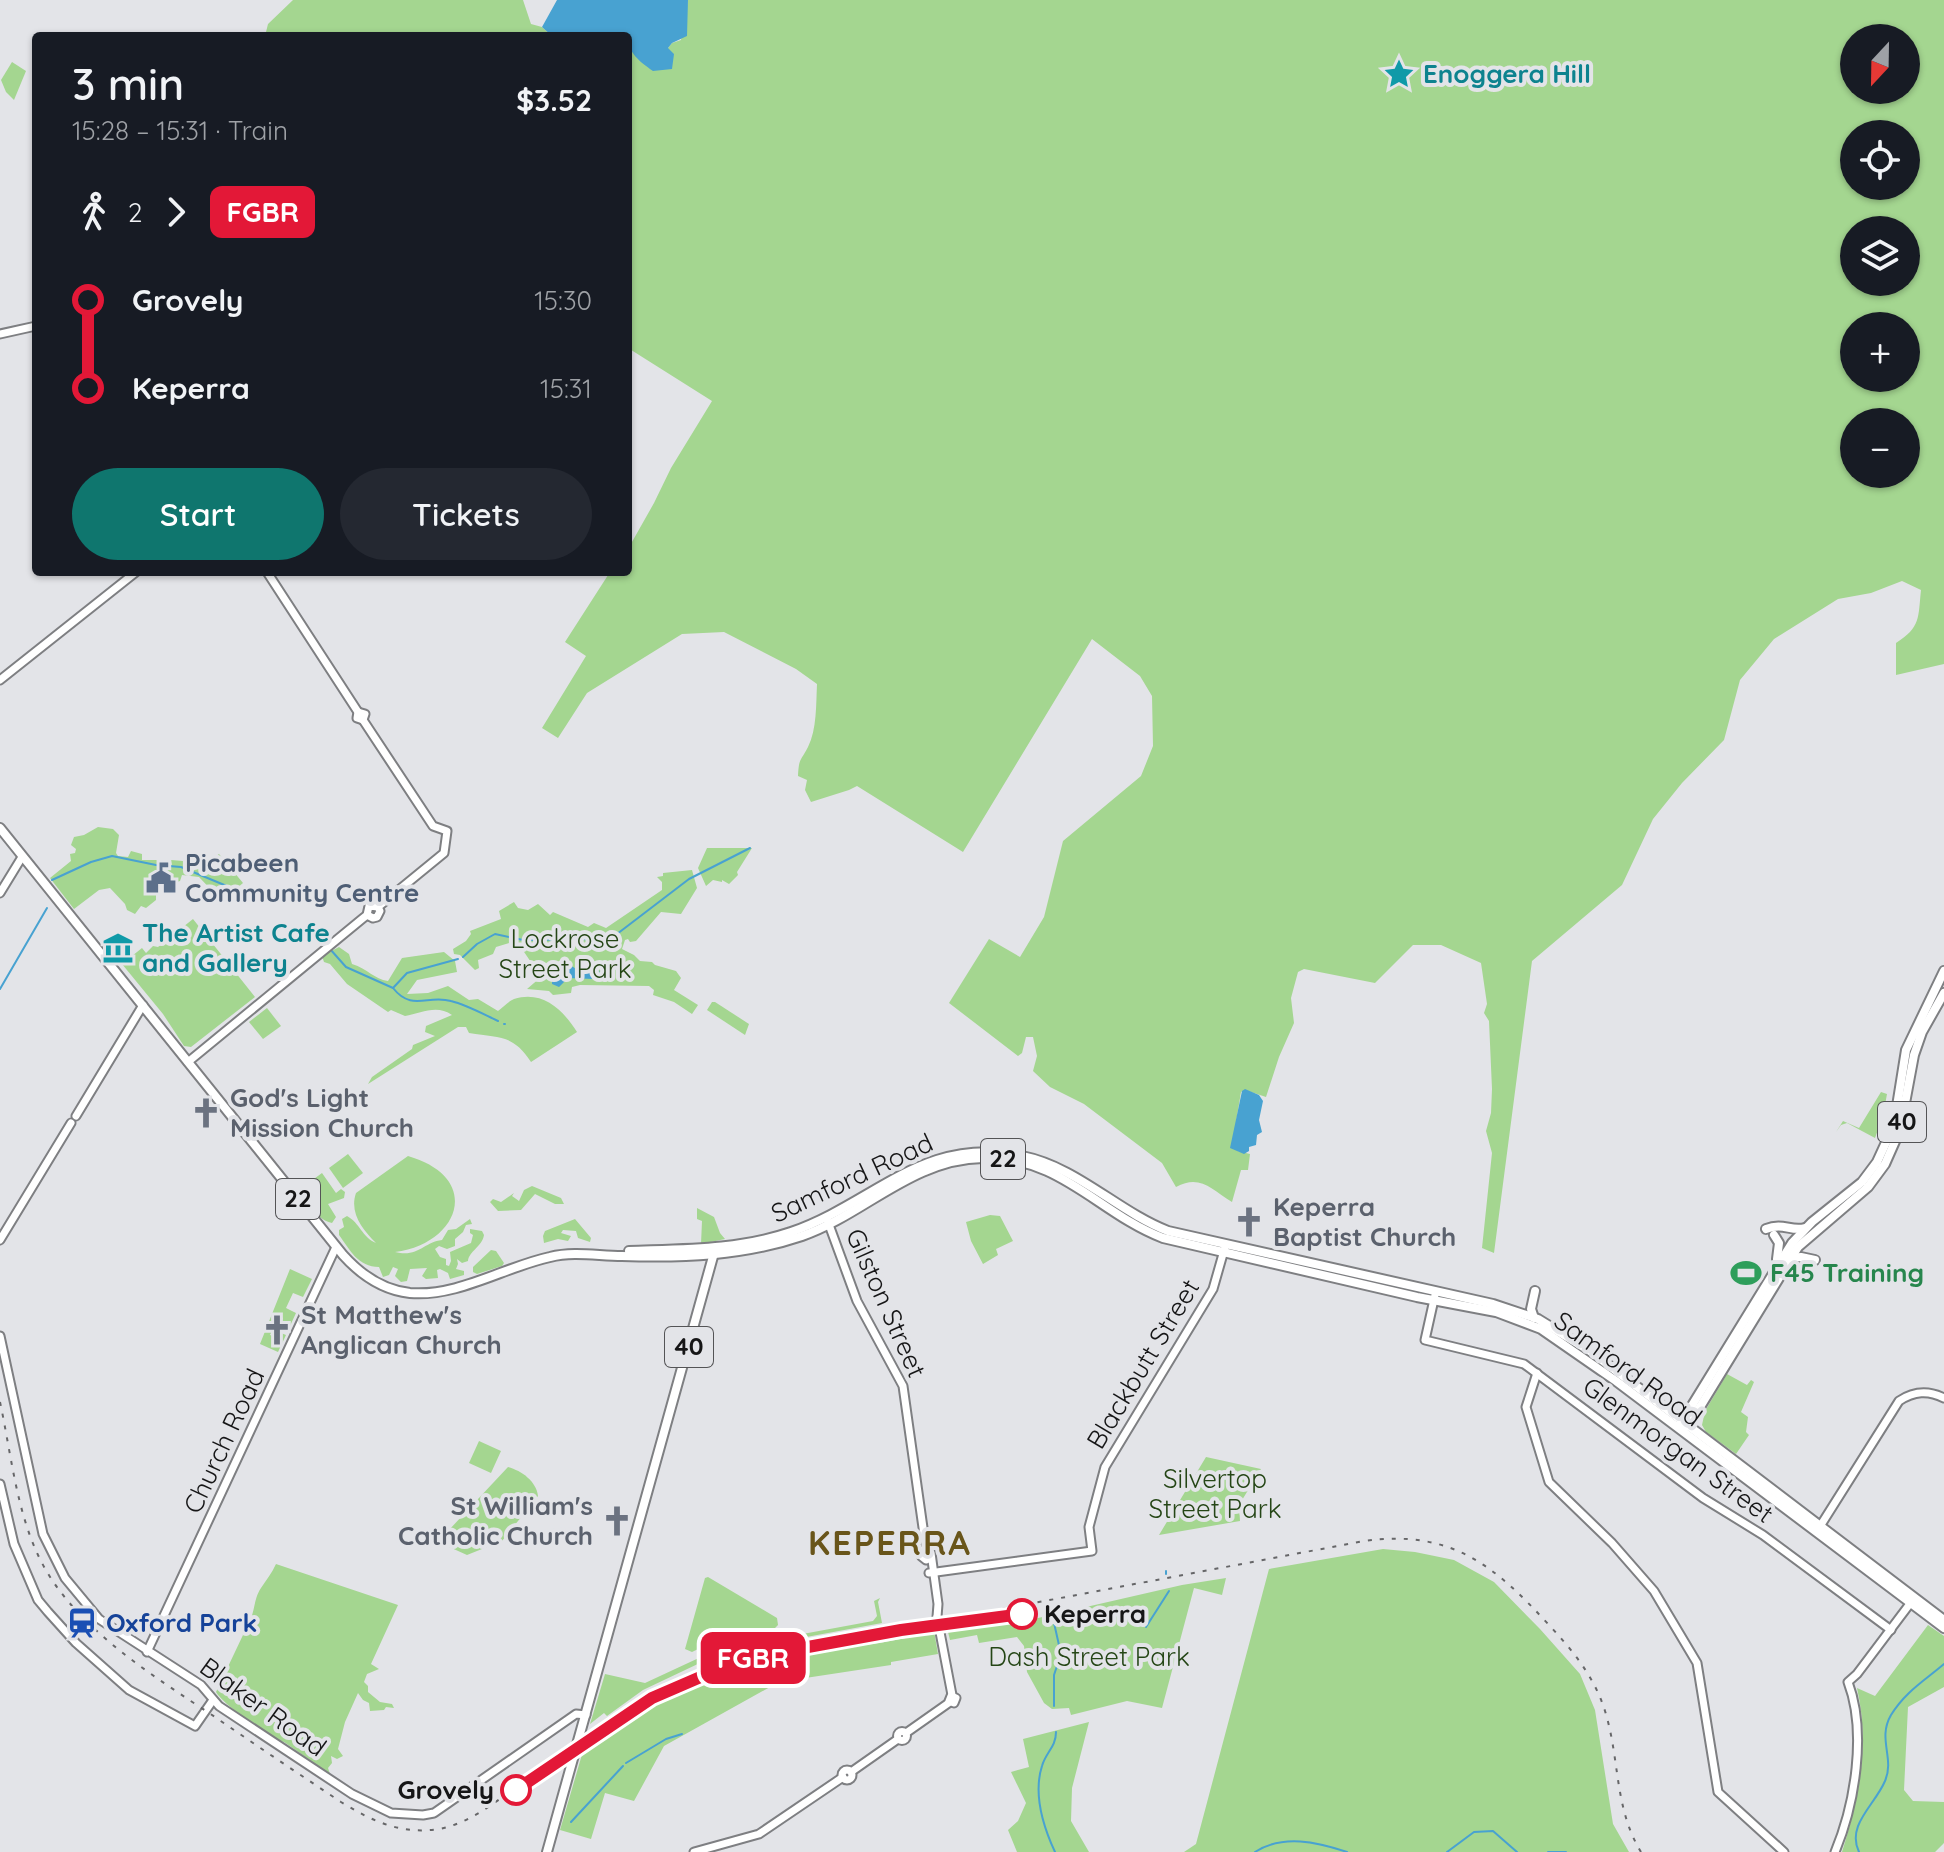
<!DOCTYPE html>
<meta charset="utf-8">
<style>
body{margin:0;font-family:Quicksand,sans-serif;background:#242831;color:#f1f3f6;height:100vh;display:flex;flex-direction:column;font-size:30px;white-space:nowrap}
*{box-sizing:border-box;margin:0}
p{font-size:26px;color:#9ea1a6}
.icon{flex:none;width:44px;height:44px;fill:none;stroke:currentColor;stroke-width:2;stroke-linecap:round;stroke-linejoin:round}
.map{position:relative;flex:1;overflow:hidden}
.drawer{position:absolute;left:32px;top:32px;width:600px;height:544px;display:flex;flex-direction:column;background:#171b24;border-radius:8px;box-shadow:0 2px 6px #0004}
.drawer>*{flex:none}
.badge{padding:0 16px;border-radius:12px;font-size:28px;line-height:52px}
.needle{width:52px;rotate:202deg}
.controls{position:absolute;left:1840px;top:24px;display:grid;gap:16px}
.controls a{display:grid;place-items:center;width:80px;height:80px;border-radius:50%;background:#171b24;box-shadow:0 2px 6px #0004;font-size:40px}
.map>.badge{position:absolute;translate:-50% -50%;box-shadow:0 0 0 4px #fff}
.legs{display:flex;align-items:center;gap:12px;height:88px;padding:0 40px;font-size:26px}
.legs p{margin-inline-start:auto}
.overview{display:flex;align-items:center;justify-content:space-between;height:136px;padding:0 40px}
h1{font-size:44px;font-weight:600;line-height:60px}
.action{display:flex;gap:16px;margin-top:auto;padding:16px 40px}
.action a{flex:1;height:92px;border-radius:48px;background:#0f766e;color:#fff;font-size:32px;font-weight:600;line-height:92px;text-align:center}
.action a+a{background:#242831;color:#f1f3f6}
ul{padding:0 40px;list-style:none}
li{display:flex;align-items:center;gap:28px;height:88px;font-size:30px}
li i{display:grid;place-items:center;width:12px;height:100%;margin:0 10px;background:currentColor}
li i::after{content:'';width:20px;height:20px;margin:-10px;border:6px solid;border-radius:50%;background:#171b24}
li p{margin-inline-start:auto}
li:first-child i{background:linear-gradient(#0000 50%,currentColor 0)}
li:last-child i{background:linear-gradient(currentColor 50%,#0000 0)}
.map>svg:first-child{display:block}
</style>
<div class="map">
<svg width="1944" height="1852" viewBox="0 0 1944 1852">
<rect width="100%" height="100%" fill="#e3e4e8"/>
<g fill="#a4d690" fill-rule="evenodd">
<path d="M293,0H523L531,24L542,27L552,36H265L268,24Z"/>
<path d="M688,0H1944V664L1896,675V643C1921,627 1918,618 1921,590L1902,581L1871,593L1838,599L1774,639L1740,680L1724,740L1682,783L1653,819L1622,885L1532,961L1494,1253L1482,1248L1492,1153L1486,1131L1491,1113L1492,1089L1489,1021L1484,1013L1487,1004L1481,963L1441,945H1413L1375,983L1304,969L1298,972L1291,998L1294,1023L1279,1057L1266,1097L1245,1090L1241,1092L1236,1122L1238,1151L1250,1154L1248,1170H1241L1232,1202C1211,1189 1200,1174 1176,1187L1162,1163L1084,1104L1050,1087L1033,1071L1037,1056L1033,1037H1026L1022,1053L1018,1056L949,1003L989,939L1020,957L1044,917L1063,841L1141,776L1153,746L1152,696L1140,676L1092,639L963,852L857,786L849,790L811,802L805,790L807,780L798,776C799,758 800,762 808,747C817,729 816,704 817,684L796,669L724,632L682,634L587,693L558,738L542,728L586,656L565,642L610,572H628V549L654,503L671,468L712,401L628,348V42L630,48H668L672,43L681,40ZM1854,38H1906V90H1854ZM1854,134H1906V186H1854ZM1854,230H1906V282H1854ZM1854,326H1906V378H1854ZM1854,422H1906V474H1854Z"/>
<path d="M12,62L26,71L14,100L6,92L1,80Z"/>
<path d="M98,827L113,829L119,835L116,853L118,856L128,857L131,851L142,854V860H161L172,865L171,860L183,861L189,857L199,869L219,854L243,883L224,899L219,898L199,877L182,875L180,881L167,885L156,894V900L146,908L141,906L135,914L127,910L125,904L110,888L99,890L74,909L50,878L71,861L70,854L75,853L76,849L71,845L74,837L84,835Z"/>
<path d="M707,848H752L737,872L738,875L729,884L722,880V882L713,880L706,886L698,868Z"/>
<path d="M692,870L697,888L681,914L661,912L636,941L630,942L628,939L625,940L622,949L634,955L640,961L652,962L655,965L676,971L681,978L674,990L698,1005L692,1014L674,1002L653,995L654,990L649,986L580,985L572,987L571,993L553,995L549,991L527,989L541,977L518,943L512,942L496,947L493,954L478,960L479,968L475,970L460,955L454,954L453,949L466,941L471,934L470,931L501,919L499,911L514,902L518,908L528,910L538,904L550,915L553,912L588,927L594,923L606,928L662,890V882L657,877L663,876V873Z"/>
<path d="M193,919L255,997L191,1047L184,1046L163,1014L122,964L142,948L146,953L153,946L158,947Z"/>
<path d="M339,947L349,954L352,964C368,969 374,979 388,981L402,958L444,952L455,961L457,972L417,980L407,994L428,993L448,986L469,1000L478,999L498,1011C502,1008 509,1001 514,999C543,990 563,1010 577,1032L531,1062C513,1034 499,1038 469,1033L466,1027H458L368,1084L372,1077L412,1049L413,1045L435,1036L425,1032L426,1026L452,1015C437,1004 421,1013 405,1016L391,1010L388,1012L347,984L330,964L324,962L322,956Z"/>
<path d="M712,1002H715L749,1024L745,1035L707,1010Z"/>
<path d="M267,1008L281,1026L263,1039L249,1022Z"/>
<path d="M1881,1092L1887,1094L1883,1116L1875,1138L1847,1123L1841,1125L1836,1132L1843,1121L1859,1128Z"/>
<path d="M348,1154L363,1173L343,1188L329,1168Z"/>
<path d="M408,1156C484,1178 459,1244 395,1252C418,1258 424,1242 442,1240L448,1230L456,1229L470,1219L472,1224L466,1225L463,1232L455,1239V1246L447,1249L439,1246L435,1249L440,1257L446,1259V1265L449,1266L451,1261L450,1252L471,1243L473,1235L470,1233V1229L482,1231L484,1235C482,1247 469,1251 468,1261L462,1263L457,1259L458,1264L456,1269L464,1271V1275L450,1279L448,1273L440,1269L437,1270L438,1278L426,1279L422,1276L427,1268L410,1269L407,1281L401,1282L395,1276L398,1269L393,1267L389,1275L383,1277L379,1267C358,1267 350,1250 339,1235V1230L344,1227L342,1219L347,1216C360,1223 362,1237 376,1243C363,1230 349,1213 356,1193Z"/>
<path d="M322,1173L336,1193L341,1189L345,1192L344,1198L328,1204L336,1217L332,1223C313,1219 311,1198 303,1187Z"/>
<path d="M532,1186L561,1198L564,1204H555L535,1194L521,1210L498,1211L490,1202L493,1199L501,1202L514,1193L512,1196L519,1201L524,1190Z"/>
<path d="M697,1208L714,1217L720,1233L725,1239L701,1244L702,1221L697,1219Z"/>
<path d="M990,1215L1000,1216L1013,1241L996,1249L998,1255L983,1264L971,1241L966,1222Z"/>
<path d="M575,1219L591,1238L590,1242L578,1238L576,1231L563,1230L561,1233L571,1236L568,1241L558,1239L544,1243L543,1236L545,1231Z"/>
<path d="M491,1250L496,1251L504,1263L502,1266L477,1274L473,1272V1267Z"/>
<path d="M290,1269L312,1279L303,1297L293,1293L286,1308L296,1313L290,1326L281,1323L283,1318L279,1316L270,1335L278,1338L281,1333L286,1335L278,1352L260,1344Z"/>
<path d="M1727,1374L1747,1385L1751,1380L1754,1382L1741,1412L1748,1417L1746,1432L1749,1435L1736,1454L1706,1432L1702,1425L1705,1411Z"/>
<path d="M479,1441L501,1451L491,1473L469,1463Z"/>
<path d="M1206,1457L1261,1469L1239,1505L1240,1521L1159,1535Z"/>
<path d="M508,1467C522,1471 536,1481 538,1496L502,1541L467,1555L447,1546L448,1531Z"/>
<path d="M1383,1549L1415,1552L1454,1560L1494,1582L1540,1629L1580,1674L1595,1710L1613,1824L1629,1852H1184L1196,1844L1269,1569Z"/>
<path d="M276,1564L398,1605L371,1664L379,1669L367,1674L364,1682L368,1686V1692L380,1702L392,1704L394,1708L386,1707L384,1710L370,1711L369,1703L363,1700L358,1693L345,1722L338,1749L343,1756L337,1759L331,1756L332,1763L328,1768L330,1774L284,1742C271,1740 222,1703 216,1692L243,1635L241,1629L244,1623L250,1621C255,1610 254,1598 261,1588C266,1580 272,1573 276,1564Z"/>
<path d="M708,1577L777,1618L778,1625L775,1628L717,1640L692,1652L685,1649L705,1578Z"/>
<path d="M1226,1578L1222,1595L1194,1588L1162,1708L1127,1701L1071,1715L1069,1708L1052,1709L1044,1703L1027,1672L1024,1646L1017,1637L979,1643L977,1635L950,1640L948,1632L1025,1621L1182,1585Z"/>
<path d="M880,1598L878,1602L882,1623L721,1653L643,1690L607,1716L604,1713L590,1724L605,1674L645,1683L716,1650L873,1621L877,1616L874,1601Z"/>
<path d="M1928,1625L1944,1636V1687L1908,1707L1904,1790L1913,1801L1944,1802V1843L1935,1852H1842C1859,1798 1870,1745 1857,1688L1875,1696Z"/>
<path d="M934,1631L938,1654L891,1662V1665L779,1682L664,1746L634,1801L605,1793L591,1839L560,1830L583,1751C636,1713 699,1675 766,1660C821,1648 880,1647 934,1631Z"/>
<path d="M1089,1722L1072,1788L1071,1821L1089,1852H1017L1008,1830L1018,1821L1026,1803L1011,1772L1029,1767L1023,1739Z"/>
</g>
<g fill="#48a2d1">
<path d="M557,0H688L687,36L672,43L668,48L674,54L672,69L653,71C639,61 628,53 628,36H552L542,27Z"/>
<path d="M570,965L581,972L588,968L598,967L600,974L594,979L568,978L559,987L552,984V977L559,966Z"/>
<path d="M1245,1089L1259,1095L1263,1101L1259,1120L1262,1132L1257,1135L1256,1145L1249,1147V1151L1244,1154L1230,1148L1242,1091Z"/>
</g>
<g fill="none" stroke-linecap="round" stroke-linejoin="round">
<g stroke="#48a2d1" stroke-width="2">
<path d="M52,880L91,862L112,856L156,865L181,867L234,889"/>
<path d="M330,949L346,967L393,988L407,973L458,959"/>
<path d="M463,957L477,944L495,934L523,940L600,939L617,934L689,879L750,848"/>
<path d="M393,988C412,1012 428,994 451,1001C467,1005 483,1014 498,1021"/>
<path d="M0,989L47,908"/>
<path d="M504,1024H505"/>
<path d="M1166,1571V1574"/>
<path d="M1052,1614L1061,1654L1054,1675V1706"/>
<path d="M1146,1627L1169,1591"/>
<path d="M626,1763L666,1739L682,1734"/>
<path d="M571,1822L623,1766"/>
<path d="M1055,1852C1043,1826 1033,1794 1042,1766C1046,1752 1056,1747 1056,1732"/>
<path d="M1255,1852C1283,1834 1317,1842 1347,1852"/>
<path d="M1447,1852L1474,1832L1493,1831L1517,1852"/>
<path d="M1548,1852H1566"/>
<path d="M1859,1852C1846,1825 1875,1805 1885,1781C1895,1758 1877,1739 1891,1715C1905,1692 1924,1681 1944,1664"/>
</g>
<g stroke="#7e7f82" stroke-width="11">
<g id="secondary">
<path d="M0,334L36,326"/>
<path d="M267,572L358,712L357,718L363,720"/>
<path d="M0,680L136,572"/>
<path d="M358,712L365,714L363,720L433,826L447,831L444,853L378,907L380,911L377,917L373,918L367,915"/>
<path d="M0,893L22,857"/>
<path d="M188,1062L362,919L367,915L369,906L378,907"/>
<path d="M76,1116L143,1005"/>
<path d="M828,1222L857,1301L903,1386L926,1549L931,1553L938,1604L937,1617"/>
<path d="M0,1240L71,1123"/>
<path d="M1435,1295L1425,1340L1524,1364L1703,1498L1763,1535L1891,1630"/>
<path d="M0,1336L43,1534L65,1578L99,1619L201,1685L219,1706L352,1794L391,1813L423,1815L434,1813L576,1714L586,1715"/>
<path d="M1537,1373L1526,1407L1549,1482L1612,1543L1654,1591L1697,1663L1718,1792L1784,1852"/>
<path d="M0,1484L14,1544L38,1600L48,1612L76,1643L129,1690L195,1726L213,1700"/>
<path d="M1819,1528L1899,1401C1914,1391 1928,1390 1944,1398"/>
<path d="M926,1549L921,1551V1556L926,1560L930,1558"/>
<path d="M929,1573L1092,1551L1089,1527L1105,1467L1213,1289L1225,1247"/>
<path d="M939,1627L952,1695"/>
<path d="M147,1652L336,1247"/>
<path d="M951,1696L956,1698L954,1703L949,1701Z"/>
<circle cx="902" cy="1736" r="4.5"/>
<path d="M906,1733L950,1702"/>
<circle cx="847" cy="1775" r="5"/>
<path d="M851,1772L898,1739"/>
<path d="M694,1852L759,1834L843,1777"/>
<path d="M1835,1852C1855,1804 1867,1732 1848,1682L1857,1674L1912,1601"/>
</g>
</g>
<g stroke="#7e7f82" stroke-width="12">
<g id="primary">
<path d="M0,828L343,1255C361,1275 382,1290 410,1293C458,1297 504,1267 550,1257C574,1251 598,1256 622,1256C683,1258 743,1256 802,1236C865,1214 912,1159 983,1158C1061,1156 1098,1213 1163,1238L1417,1297L1496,1312L1541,1329L1616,1381L1944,1628"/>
<path d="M1766,1229C1783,1222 1791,1232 1805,1228"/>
<path d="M1774,1235L1779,1243L1777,1259"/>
<path d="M629,1251C684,1249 738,1250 791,1232C875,1203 923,1135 1022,1156C1077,1167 1117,1211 1168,1231L1493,1304L1538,1319L1590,1351L1944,1620"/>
<path d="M1790,1258L1801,1257L1815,1260"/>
<path d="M1534,1318L1531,1309L1535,1291"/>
<path d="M1680,1425L1792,1243L1812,1222L1862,1182L1877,1162L1894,1125L1906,1050L1944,971"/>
<path d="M1684,1428L1700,1407L1798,1247L1868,1187L1885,1164L1900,1130L1914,1055L1922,1032L1944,993"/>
<path d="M547,1852L714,1253"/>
</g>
</g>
<use href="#secondary" stroke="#fff" stroke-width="7"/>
<use href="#primary" stroke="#fff" stroke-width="8"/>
<path stroke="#666668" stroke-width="2" stroke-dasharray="4 8" stroke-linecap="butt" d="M0,1402C11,1453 16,1508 38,1555C71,1626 152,1675 215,1717C257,1746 299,1774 341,1802C372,1821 401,1835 439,1829C470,1823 494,1803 519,1785C554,1761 589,1735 625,1712C661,1688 700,1671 741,1658L1364,1541C1451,1529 1494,1565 1549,1625C1573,1651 1594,1676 1605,1711C1620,1759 1614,1808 1641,1852"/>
<g stroke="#7e7f82" stroke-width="11" stroke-linecap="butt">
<path id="secondary-bridge" d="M937,1617L939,1627"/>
</g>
<use href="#secondary-bridge" stroke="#fff" stroke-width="7"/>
</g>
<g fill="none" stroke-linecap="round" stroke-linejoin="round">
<g stroke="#fff" stroke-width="18">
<path id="line-1" d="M516,1790L652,1698L726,1666L775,1653L901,1630L1022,1614"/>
</g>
<use href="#line-1" stroke="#e31837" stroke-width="12"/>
</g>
<defs>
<g id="sight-bare" transform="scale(2.4)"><path d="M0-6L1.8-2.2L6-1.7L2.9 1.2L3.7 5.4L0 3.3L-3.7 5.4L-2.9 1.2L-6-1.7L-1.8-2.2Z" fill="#0f9aa8" stroke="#e3e4e8" stroke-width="2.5" paint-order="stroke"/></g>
<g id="civic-bare" transform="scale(2.4)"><path d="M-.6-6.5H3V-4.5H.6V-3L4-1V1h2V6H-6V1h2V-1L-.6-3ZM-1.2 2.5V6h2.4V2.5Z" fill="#5c6f8a" stroke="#e3e4e8" stroke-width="2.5" paint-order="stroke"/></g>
<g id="museum-bare" transform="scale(2.4)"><path d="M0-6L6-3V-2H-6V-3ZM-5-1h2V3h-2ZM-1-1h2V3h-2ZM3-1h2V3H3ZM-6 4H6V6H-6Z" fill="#0f9aa8" stroke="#e3e4e8" stroke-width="2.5" paint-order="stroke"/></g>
<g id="church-bare" transform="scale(2.4)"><path d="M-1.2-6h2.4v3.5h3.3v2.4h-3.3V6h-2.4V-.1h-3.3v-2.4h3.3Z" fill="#6b7280" stroke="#e3e4e8" stroke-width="2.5" paint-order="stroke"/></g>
<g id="stadium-bare" transform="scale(2.4)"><path d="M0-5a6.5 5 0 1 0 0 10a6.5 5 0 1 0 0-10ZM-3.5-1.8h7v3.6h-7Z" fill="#2e9e5b" stroke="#e3e4e8" stroke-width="2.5" paint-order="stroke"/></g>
<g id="station-bare" transform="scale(2.4)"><path d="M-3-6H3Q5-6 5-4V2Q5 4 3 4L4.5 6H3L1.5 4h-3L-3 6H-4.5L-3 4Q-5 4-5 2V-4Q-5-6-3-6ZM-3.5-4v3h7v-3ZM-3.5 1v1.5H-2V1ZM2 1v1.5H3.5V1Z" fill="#1a4fb4" stroke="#e3e4e8" stroke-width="2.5" paint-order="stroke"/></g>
</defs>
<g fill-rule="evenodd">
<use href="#sight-bare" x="1399" y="74"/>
<use href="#civic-bare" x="161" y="878"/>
<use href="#museum-bare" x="118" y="948"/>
<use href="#church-bare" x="206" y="1113"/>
<use href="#church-bare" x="1249" y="1222"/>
<use href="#stadium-bare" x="1746" y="1273"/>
<use href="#church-bare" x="277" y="1330"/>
<use href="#church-bare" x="617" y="1521"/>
<use href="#station-bare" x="82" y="1623"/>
</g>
<g fill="#fff" stroke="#e31837" stroke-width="4">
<circle cx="1022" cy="1614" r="14"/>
<circle cx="516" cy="1790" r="14"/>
</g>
<g text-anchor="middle" stroke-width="8" stroke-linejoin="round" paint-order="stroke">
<g fill="#e3e4e8" stroke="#545456" stroke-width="2">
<rect x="1878" y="1102" width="48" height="40" rx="6"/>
<rect x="981" y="1139" width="44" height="40" rx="6"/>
<rect x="276" y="1179" width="44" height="40" rx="6"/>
<rect x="665" y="1327" width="48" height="40" rx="6"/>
</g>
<g font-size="24" font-weight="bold" fill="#161617">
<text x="1902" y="1130">40</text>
<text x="1003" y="1167">22</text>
<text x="298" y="1207">22</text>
<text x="689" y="1355">40</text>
</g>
<g font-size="26" font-weight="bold" fill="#0d838f" stroke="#e3e4e8" text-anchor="start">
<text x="1423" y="83">Enoggera Hill</text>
<text x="142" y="942">The Artist Cafe<tspan x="142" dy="30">and Gallery</tspan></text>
</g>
<g font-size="26" font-weight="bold" fill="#4e5e75" stroke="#e3e4e8" text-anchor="start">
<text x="185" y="872">Picabeen<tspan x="185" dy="30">Community Centre</tspan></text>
</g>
<g font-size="26" fill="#254616" stroke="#e3e4e8">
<text x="565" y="948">Lockrose<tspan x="565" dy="30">Street Park</tspan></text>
<text x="1215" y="1488">Silvertop<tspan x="1215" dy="30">Street Park</tspan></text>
<text x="1089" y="1666">Dash Street Park</text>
</g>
<g font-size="26" font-weight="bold" fill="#5b616d" stroke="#e3e4e8" text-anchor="start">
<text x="230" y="1107">God's Light<tspan x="230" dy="30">Mission Church</tspan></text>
<text x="1273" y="1216">Keperra<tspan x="1273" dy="30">Baptist Church</tspan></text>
<text x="301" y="1324">St Matthew's<tspan x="301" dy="30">Anglican Church</tspan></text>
<text x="593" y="1515" text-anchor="end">St William's<tspan x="593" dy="30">Catholic Church</tspan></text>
</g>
<g font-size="26" fill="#161617" stroke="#e3e4e8">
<text transform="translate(852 1178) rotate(-25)" y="9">Samford Road</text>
<text transform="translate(886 1303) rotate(66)" y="9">Gilston Street</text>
<text transform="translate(1143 1364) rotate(-59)" y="9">Blackbutt Street</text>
<text transform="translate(1628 1369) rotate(36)" y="9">Samford Road</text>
<text transform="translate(224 1441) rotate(-65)" y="9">Church Road</text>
<text transform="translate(1678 1450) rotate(36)" y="9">Glenmorgan Street</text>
<text transform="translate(263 1707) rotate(36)" y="9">Blaker Road</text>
</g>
<g font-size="26" font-weight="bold" fill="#27864d" stroke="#e3e4e8" text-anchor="start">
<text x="1770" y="1282">F45 Training</text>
</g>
<g font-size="26" font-weight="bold" fill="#161617" stroke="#e3e4e8" text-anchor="start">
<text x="1044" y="1623">Keperra</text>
<text x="494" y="1799" text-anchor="end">Grovely</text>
</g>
<g font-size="26" font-weight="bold" fill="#164399" stroke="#e3e4e8" text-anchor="start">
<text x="106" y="1632">Oxford Park</text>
</g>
<g font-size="34" font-weight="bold" letter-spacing="2" fill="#69551a" stroke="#e3e4e8">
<text x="890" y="1555">KEPERRA</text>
</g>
</g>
</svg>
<div class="controls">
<a><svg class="needle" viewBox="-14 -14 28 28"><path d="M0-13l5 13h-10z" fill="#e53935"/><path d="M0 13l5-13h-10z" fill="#9ea1a6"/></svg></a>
<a><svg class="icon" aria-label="locate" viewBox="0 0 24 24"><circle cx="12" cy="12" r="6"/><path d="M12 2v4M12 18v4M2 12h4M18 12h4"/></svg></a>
<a><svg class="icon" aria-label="layers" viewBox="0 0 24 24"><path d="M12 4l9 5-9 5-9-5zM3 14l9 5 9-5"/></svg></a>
<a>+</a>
<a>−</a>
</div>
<b class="badge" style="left:753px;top:1658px;background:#e31837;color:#fff">FGBR</b>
<section class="drawer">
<div class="overview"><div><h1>3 min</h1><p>15:28 – 15:31 · Train</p></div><b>$3.52</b></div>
<div class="legs"><svg class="icon" aria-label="walk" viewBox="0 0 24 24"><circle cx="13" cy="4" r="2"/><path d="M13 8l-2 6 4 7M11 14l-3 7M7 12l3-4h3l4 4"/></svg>2<svg class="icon" aria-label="forward" viewBox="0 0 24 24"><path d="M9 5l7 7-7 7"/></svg><b class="badge" style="background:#e31837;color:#fff">FGBR</b></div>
<ul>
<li><i style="color:#e31837"></i><b>Grovely</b><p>15:30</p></li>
<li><i style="color:#e31837"></i><b>Keperra</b><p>15:31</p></li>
</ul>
<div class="action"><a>Start</a><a>Tickets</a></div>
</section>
</div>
